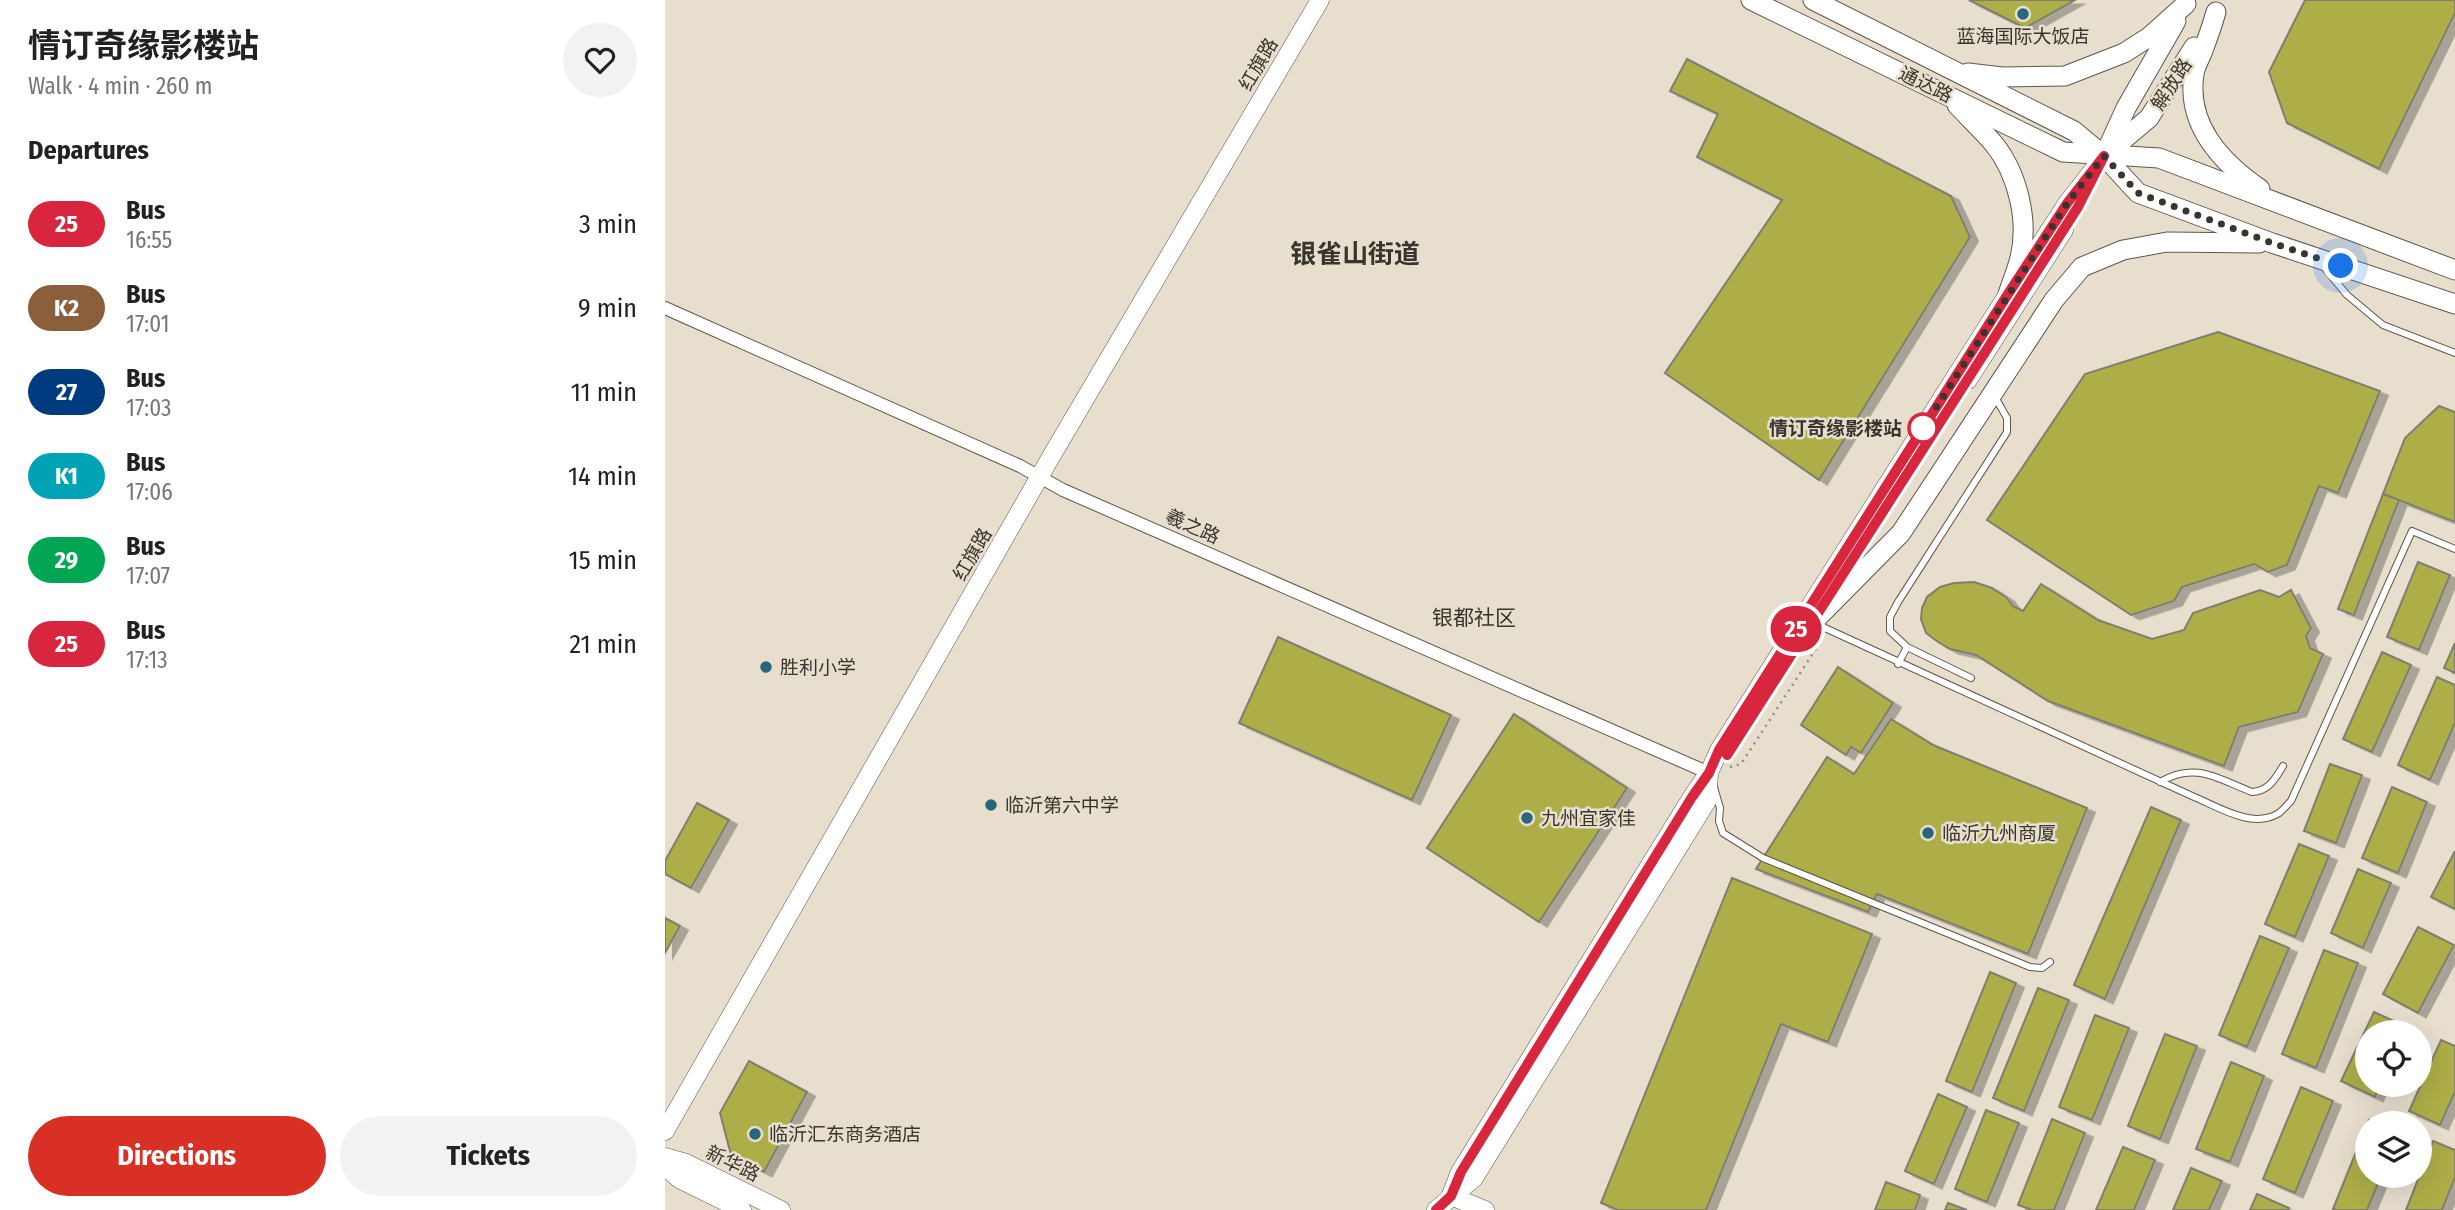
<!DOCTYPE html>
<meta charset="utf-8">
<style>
body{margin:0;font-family:"Fira Sans Condensed","Noto Sans SC",sans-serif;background:#f2f2f2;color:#222;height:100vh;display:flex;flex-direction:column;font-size:26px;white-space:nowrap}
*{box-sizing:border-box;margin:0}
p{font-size:23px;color:#767676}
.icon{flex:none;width:38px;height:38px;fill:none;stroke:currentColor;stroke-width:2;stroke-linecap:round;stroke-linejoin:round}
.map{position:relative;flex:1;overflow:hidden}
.details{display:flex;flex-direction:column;background:#fff;width:665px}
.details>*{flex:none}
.badge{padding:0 14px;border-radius:23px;font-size:24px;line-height:46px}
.tools{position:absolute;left:1690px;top:1020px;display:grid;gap:14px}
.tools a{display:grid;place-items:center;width:77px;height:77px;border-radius:50%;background:#fff;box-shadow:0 7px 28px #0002;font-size:35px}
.you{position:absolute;width:35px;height:35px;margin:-18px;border:5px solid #fff;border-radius:50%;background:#1a73e8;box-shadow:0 0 0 10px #1a73e833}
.map>.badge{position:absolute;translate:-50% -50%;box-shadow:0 0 0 4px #fff}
h2{padding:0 28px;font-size:26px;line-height:63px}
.round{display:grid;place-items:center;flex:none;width:74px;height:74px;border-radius:37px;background:#f2f2f2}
.summary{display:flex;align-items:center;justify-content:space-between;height:119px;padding:0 28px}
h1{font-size:33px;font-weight:700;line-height:52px}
.cta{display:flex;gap:14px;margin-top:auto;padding:14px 28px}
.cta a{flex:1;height:80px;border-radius:42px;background:#d93025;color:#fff;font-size:28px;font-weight:700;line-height:80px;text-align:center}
.cta a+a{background:#f2f2f2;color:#222}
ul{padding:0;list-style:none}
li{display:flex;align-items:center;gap:21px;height:84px;padding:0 28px}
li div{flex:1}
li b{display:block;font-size:26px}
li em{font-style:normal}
li .badge{min-width:77px;font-weight:700;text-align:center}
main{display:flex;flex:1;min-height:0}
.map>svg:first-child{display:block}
</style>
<main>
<section class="details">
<div class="summary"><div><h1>情订奇缘影楼站</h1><p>Walk · 4 min · 260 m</p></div><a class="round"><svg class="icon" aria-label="heart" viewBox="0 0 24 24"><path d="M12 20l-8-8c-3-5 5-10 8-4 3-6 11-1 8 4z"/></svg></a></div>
<h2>Departures</h2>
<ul>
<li><span class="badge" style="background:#d7263d;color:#fff">25</span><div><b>Bus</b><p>16:55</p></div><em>3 min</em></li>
<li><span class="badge" style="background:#8b5e3c;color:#fff">K2</span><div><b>Bus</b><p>17:01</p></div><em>9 min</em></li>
<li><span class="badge" style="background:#003b80;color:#fff">27</span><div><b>Bus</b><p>17:03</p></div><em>11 min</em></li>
<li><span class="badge" style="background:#00a3b4;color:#fff">K1</span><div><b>Bus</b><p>17:06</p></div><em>14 min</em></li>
<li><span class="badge" style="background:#00a651;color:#fff">29</span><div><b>Bus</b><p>17:07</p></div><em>15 min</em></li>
<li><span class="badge" style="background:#d7263d;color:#fff">25</span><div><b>Bus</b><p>17:13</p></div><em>21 min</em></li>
</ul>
<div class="cta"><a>Directions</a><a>Tickets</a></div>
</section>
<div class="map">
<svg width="1790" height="1210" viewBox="0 0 1790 1210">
<defs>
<filter id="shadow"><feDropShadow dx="8" dy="4.5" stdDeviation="0" flood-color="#0004"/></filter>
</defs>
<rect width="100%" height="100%" fill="#e7dece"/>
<g fill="#adae47" stroke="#7e7f6f" stroke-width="2" filter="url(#shadow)">
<path d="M1304,0H1410L1360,28Z"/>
<path d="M1640,0H1790V13L1714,169L1622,123L1604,72Z"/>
<path d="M1022,59L1286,196L1305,237L1154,480L1000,373L1117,200L1032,157L1053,114L1005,91Z"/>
<path d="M1553,332L1715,391L1673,493L1654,486L1622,565L1603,572L1589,564L1517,587L1509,601L1466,615L1322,520L1420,374Z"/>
<path d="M1774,406L1790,412V522L1718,494L1740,438Z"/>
<path d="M1718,494L1734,500L1689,615L1673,609Z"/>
<path d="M1753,562L1785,575L1754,650L1722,637Z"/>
<path d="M1309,582L1327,588L1341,597L1348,606L1358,611L1376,584L1433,620L1487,639L1519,630L1528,613L1595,590L1614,597L1626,590L1646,628L1641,636L1645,648L1658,654L1633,712L1574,727L1559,766L1383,701L1311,655L1285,649L1273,642L1261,633L1256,619L1257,608L1262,597L1275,587L1289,583Z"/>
<path d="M613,637L786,715L747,800L574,723Z"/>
<path d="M1790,643V673L1779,668Z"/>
<path d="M1717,652L1746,665L1707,752L1678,739Z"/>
<path d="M1173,667L1228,703L1196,753L1186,747L1181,755L1136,725Z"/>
<path d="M1772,677L1790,685V723L1765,780L1733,765Z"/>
<path d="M849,714L962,788L874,922L762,848Z"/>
<path d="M1226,719L1268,745L1422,808L1363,954L1212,894L1203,912L1091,869L1162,757L1189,774Z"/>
<path d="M1665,764L1697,775L1671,843L1639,831Z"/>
<path d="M1727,787L1762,802L1733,873L1697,858Z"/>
<path d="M32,803L64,820L26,888L0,874V861Z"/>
<path d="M1486,807L1516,820L1440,999L1409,985Z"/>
<path d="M1634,844L1664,856L1630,937L1600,924Z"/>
<path d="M1790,851V909L1766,897Z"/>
<path d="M1693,869L1726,883L1698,948L1666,933Z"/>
<path d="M1067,878L1207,934L1163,1042L1116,1024L1041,1210H953L936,1203Z"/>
<path d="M0,918L15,926L0,953Z"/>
<path d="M1753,927L1789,945L1753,1013L1718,994Z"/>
<path d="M1595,936L1624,948L1582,1047L1554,1035Z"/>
<path d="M1659,950L1693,963L1651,1068L1617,1054Z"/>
<path d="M1325,972L1351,983L1307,1092L1281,1081Z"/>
<path d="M1373,988L1404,1000L1359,1111L1328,1098Z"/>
<path d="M1709,1012L1742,1027L1740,1032H1703V1085H1715L1710,1097L1676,1081Z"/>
<path d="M1430,1015L1464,1028L1427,1120L1394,1107Z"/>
<path d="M1500,1034L1532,1046L1495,1139L1463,1126Z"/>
<path d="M1776,1040L1790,1046V1092L1775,1125L1744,1111Z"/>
<path d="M84,1061L142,1092L99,1172L66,1155L55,1113Z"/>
<path d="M1566,1062L1599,1076L1565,1162L1531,1149Z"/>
<path d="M1636,1087L1668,1101L1630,1193L1598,1179Z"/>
<path d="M1273,1094L1302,1107L1269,1184L1240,1171Z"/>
<path d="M1321,1110L1354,1123L1322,1202L1290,1189Z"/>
<path d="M1387,1119L1420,1133L1389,1210H1367L1353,1205Z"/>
<path d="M1704,1120L1712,1124H1703V1176H1716L1702,1210H1671L1668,1209Z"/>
<path d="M1768,1141L1790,1150V1177L1777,1210H1741Z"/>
<path d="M1458,1147L1490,1160L1469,1210H1431Z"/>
<path d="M1526,1168L1557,1181L1544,1210H1508Z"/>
<path d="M1221,1182L1255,1195L1250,1210H1210Z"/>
<path d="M1592,1194L1624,1208L1623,1210H1585Z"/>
<path d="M1283,1203L1302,1210H1280Z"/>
</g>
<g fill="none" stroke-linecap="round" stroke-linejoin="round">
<g stroke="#5f574a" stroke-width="8">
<g id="lane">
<path d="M1658,266L1682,295L1718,325L1790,353"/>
<path d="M1149,623L1527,796C1552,806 1587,830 1614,813C1618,810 1622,805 1626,801L1747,531L1790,549"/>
<path d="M1242,647L1306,678"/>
<path d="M1233,664L1242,647L1225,631V617L1233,602L1342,432V418L1330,397"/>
<path d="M1495,782C1530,761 1553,779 1587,792C1604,791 1610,779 1618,766"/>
<path d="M1049,787L1055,808L1054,821L1058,833L1098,858L1365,967L1377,968L1385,962"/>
</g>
</g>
<g stroke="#5f574a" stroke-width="14">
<path id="street" d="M0,308L355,466L398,490L1044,773"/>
</g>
<g stroke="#5f574a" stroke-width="19">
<g id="secondary">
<path d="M1303,380L1399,230"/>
<path d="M0,1131L387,455L655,0"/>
<path d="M0,1157L21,1163L116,1210"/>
<path d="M0,1166L14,1179L77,1210"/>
<path d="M786,1195L795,1172L1027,797L1043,774"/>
<path d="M786,1196L820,1210"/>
<path d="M771,1210L809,1178L1042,801L1044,773L1054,750L1343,294L1403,202L1439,156"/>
</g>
</g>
<g stroke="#5f574a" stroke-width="21">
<g id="primary">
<path d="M1086,0L1398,152L1494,158L1790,270"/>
<path d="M1148,0L1409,131L1439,156L1473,193L1607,243L1790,304"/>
<path d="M1551,12C1547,26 1542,40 1537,53C1534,60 1530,67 1529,74C1521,125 1556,162 1595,189"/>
<path d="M1303,73L1337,77L1400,76L1459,53L1484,37L1521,4"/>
<path d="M1292,105C1304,118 1318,131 1329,144C1353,174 1364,221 1355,258C1352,270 1347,282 1343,294"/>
<path d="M1441,152L1461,108L1511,21"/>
<path d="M1439,156L1484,118L1529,47"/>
<path d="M1148,622L1236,533L1389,300L1417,267L1458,250L1502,242L1594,243"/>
</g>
</g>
<path stroke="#938d82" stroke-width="2.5" stroke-dasharray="2 5" stroke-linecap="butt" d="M1065,767L1076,764L1158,638"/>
<use href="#lane" stroke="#fff" stroke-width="6"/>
<use href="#street" stroke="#fff" stroke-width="12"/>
<use href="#secondary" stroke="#fff" stroke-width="18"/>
<use href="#primary" stroke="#fff" stroke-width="19"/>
</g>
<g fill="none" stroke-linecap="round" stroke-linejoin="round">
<g stroke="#fff" stroke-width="16">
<path id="line" d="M771,1210L786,1196L796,1172L1027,797L1044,773L1054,750L1343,294L1403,202L1439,156L1413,207L1062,755"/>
</g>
<use href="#line" stroke="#d7263d" stroke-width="10"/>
<path stroke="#38352e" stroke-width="7" stroke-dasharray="0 12.6" d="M1258,428L1403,202L1439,156L1473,193L1607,243L1676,266"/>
</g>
<g fill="#27667b" stroke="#e7dece" stroke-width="2.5">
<circle cx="1358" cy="14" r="7"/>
<circle cx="101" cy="667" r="7"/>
<circle cx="326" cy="805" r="7"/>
<circle cx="862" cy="818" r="7"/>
<circle cx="1263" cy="833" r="7"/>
<circle cx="90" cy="1134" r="7"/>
</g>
<circle fill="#fff" stroke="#d7263d" stroke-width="3.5" cx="1258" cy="428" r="14"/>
<g text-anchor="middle" stroke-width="5" stroke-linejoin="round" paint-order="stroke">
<g font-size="19" fill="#38352e" stroke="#e7dece" text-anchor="start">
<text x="1358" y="43" text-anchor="middle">蓝海国际大饭店</text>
<text x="115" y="674">胜利小学</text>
<text x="340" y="812">临沂第六中学</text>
<text x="876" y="825">九州宜家佳</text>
<text x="1277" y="840">临沂九州商厦</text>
<text x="104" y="1141">临沂汇东商务酒店</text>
</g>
<g font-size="19" fill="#38352e" stroke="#e7dece">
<text transform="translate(593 64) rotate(-60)" y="7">红旗路</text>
<text transform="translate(1261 84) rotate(26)" y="7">通达路</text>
<text transform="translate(1506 84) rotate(-57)" y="7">解放路</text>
<text transform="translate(528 526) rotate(24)" y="7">羲之路</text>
<text transform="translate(307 554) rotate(-60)" y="7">红旗路</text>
<text transform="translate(68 1163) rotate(26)" y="7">新华路</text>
</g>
<g font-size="19" font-weight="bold" fill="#38352e" stroke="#e7dece" text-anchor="end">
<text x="1237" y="435">情订奇缘影楼站</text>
</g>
<g font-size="21" fill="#38352e" stroke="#e7dece">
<text x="809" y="625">银都社区</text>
</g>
<g font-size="26" font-weight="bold" fill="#38352e" stroke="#e7dece">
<text x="690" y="263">银雀山街道</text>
</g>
</g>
</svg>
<div class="tools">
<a><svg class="icon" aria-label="locate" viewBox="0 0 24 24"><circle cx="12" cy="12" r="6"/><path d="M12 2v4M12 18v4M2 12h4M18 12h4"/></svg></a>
<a><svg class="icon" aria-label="layers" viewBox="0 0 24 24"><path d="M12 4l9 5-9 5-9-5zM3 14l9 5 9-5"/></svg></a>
</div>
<div class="you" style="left:1676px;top:266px"></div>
<b class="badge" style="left:1131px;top:629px;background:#d7263d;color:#fff">25</b>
</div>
</main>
